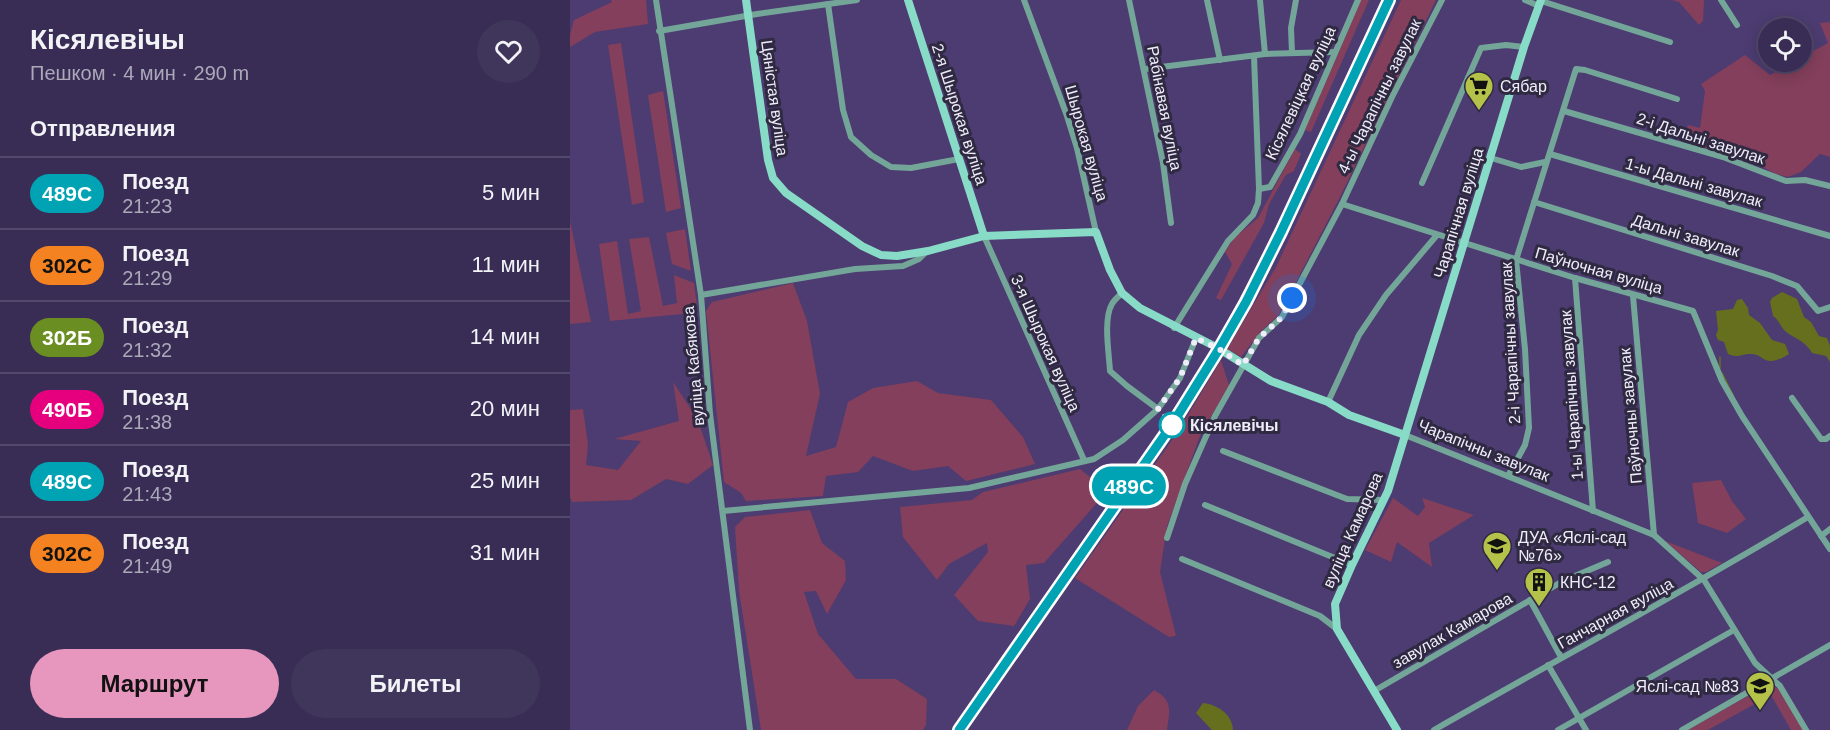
<!DOCTYPE html>
<html lang="ru">
<meta charset="utf-8">
<style>
body{margin:0;font-family:Arial,sans-serif;background:#40355b;color:#f1f3f6;height:100vh;display:flex;flex-direction:column;font-size:22px;white-space:nowrap}
*{box-sizing:border-box;margin:0}
p{font-size:20px;color:#aba8b9}
.icon{flex:none;width:33px;height:33px;fill:none;stroke:currentColor;stroke-width:2;stroke-linecap:round;stroke-linejoin:round}
.map{position:relative;flex:1;overflow:hidden}
.drawer{display:flex;flex-direction:column;background:#392d55;width:570px}
.drawer>*{flex:none}
.badge{padding:0 12px;border-radius:20px;font-size:21px;line-height:39px}
.controls{position:absolute;left:1188px;top:18px;display:grid;gap:12px}
.controls a{display:grid;place-items:center;width:54px;height:54px;border-radius:50%;background:#392d55;box-shadow:0 3px 15px #0003,0 0 0 2px #53496c;font-size:30px}
.you{position:absolute;width:30px;height:30px;margin:-15px;border:4px solid #fff;border-radius:50%;background:#1a73e8;box-shadow:0 0 0 9px #1a73e833}
.map>.badge{position:absolute;translate:-50% -50%;box-shadow:0 0 0 3px #fff}
h2{padding:0 30px;font-size:22px;line-height:54px}
.round{display:grid;place-items:center;flex:none;width:63px;height:63px;border-radius:32px;background:#40355b}
.overview{display:flex;align-items:center;justify-content:space-between;height:102px;padding:0 30px}
h1{font-size:28px;font-weight:700;line-height:45px}
.button{display:flex;gap:12px;margin-top:auto;padding:12px 30px}
.button a{flex:1;height:69px;border-radius:36px;background:#e797bd;color:#111;font-size:24px;font-weight:700;line-height:69px;text-align:center}
.button a+a{background:#40355b;color:#f1f3f6}
ul{padding:0;list-style:none}
li{display:flex;align-items:center;gap:18px;height:72px;padding:0 30px;border-top:2px solid #53496c}
li div{flex:1}
li b{display:block;font-size:22px}
li em{font-style:normal}
li .badge{min-width:66px;font-weight:700;text-align:center}
main{display:flex;flex:1;min-height:0}
.map>svg:first-child{display:block}
</style>
<main>
<section class="drawer">
<div class="overview"><div><h1>Кісялевічы</h1><p>Пешком · 4 мин · 290 m</p></div><a class="round"><svg class="icon" aria-label="heart" viewBox="0 0 24 24"><path d="M12 20l-8-8c-3-5 5-10 8-4 3-6 11-1 8 4z"/></svg></a></div>
<h2>Отправления</h2>
<ul>
<li><span class="badge" style="background:#00a3b4;color:#fff">489С</span><div><b>Поезд</b><p>21:23</p></div><em>5 мин</em></li>
<li><span class="badge" style="background:#f58220;color:#111">302С</span><div><b>Поезд</b><p>21:29</p></div><em>11 мин</em></li>
<li><span class="badge" style="background:#6b8e23;color:#fff">302Б</span><div><b>Поезд</b><p>21:32</p></div><em>14 мин</em></li>
<li><span class="badge" style="background:#e6007e;color:#fff">490Б</span><div><b>Поезд</b><p>21:38</p></div><em>20 мин</em></li>
<li><span class="badge" style="background:#00a3b4;color:#fff">489С</span><div><b>Поезд</b><p>21:43</p></div><em>25 мин</em></li>
<li><span class="badge" style="background:#f58220;color:#111">302С</span><div><b>Поезд</b><p>21:49</p></div><em>31 мин</em></li>
</ul>
<div class="button"><a>Маршрут</a><a>Билеты</a></div>
</section>
<div class="map">
<svg width="1260" height="730" viewBox="0 0 1260 730">
<rect width="100%" height="100%" fill="#4c3c71"/>
<g fill="#833f5b">
<path d="M41,0H76L78,24L25,32L0,47V35L4,20L42,2Z"/>
<path d="M791,0H799L741,132L735,130Z"/>
<path d="M831,0H866L769,199L709,315L691,331L671,357L657,349L706,267Z"/>
<path d="M1102,0H1134L1133,21L1129,25L1109,2Z"/>
<path d="M1260,22V157L1250,154L1231,172L1218,177L1206,174L1166,153L1146,151L1112,141L1118,125L1130,128L1135,91L1131,84L1175,55L1200,75L1224,62H1232V57L1258,43L1250,23Z"/>
<path d="M51,43L74,202L62,205L38,45Z"/>
<path d="M93,91L111,208L96,212L78,95Z"/>
<path d="M725,149L731,154L724,171L716,175L699,204L694,223L651,300L646,298L662,264L655,252L664,238L688,218Z"/>
<path d="M0,221L21,322L0,324Z"/>
<path d="M115,229L121,271L102,264L96,233Z"/>
<path d="M79,237L93,306L107,303L104,275L124,283L127,306L123,313L40,321L29,244L47,241L58,314L71,311L59,239Z"/>
<path d="M223,283L237,321L250,394L236,456L266,447L278,402L303,388L347,381L368,393L421,400L453,437L465,464L396,481L378,466L343,471L303,456L288,472L256,476L253,496L176,501L171,493L154,482L136,311L142,302Z"/>
<path d="M651,360L659,385L630,436L597,526L590,572L606,636L599,637L505,578L607,433Z"/>
<path d="M103,382L128,420L143,465L118,484L96,479L61,500L2,502L0,497V410L13,409L18,444L16,465L48,470L71,441L44,439L109,421Z"/>
<path d="M510,469L531,486L526,504L474,563L456,565L460,599L444,626L408,621L384,595L418,552L417,543L379,564L367,580L333,537L330,507L402,500L413,492Z"/>
<path d="M1151,480L1162,501L1176,519L1157,533L1128,523L1122,483Z"/>
<path d="M823,498L848,516L855,507L852,498L904,515L859,543L862,567L827,542L821,562L795,550Z"/>
<path d="M240,510L252,543L275,561L276,580L257,614L246,591L234,592L248,634L286,679H326L357,699L356,725L353,730H191L169,591L165,527L175,517Z"/>
<path d="M1095,541L1152,563L1136,572H1131Z"/>
<path d="M1199,684L1209,689L1233,730H1221L1201,695L1138,730H1118Z"/>
<path d="M584,690C603,700 600,711 597,730H557L568,706Z"/>
</g>
<g fill="#666f1e">
<path d="M1212,292L1227,299L1234,317L1241,322L1249,336L1257,338L1260,346V362L1256,356L1242,353C1236,341 1225,339 1215,331C1210,326 1209,320 1203,316L1200,302L1202,298Z"/>
<path d="M1172,299L1178,308L1179,315L1190,323L1202,340L1215,344L1219,354C1213,358 1203,363 1196,360C1191,358 1188,354 1182,354C1171,353 1170,359 1158,354L1154,342L1148,340L1146,335L1148,330L1146,311L1163,309L1167,300Z"/>
<path d="M633,703C648,705 662,714 663,730H642L640,728L626,713Z"/>
</g>
<g fill="none" stroke-linecap="round" stroke-linejoin="round">
<g stroke="#666f1e" stroke-width="1.5">
<path d="M1150,368V357"/>
<path d="M1152,373L1163,395"/>
</g>
<g stroke="#73a698" stroke-width="6">
<path d="M86,0L131,295L140,414L180,730"/>
<path d="M454,0L497,116L507,148L526,232"/>
<path d="M559,0L593,163L601,223"/>
<path d="M637,0L650,60"/>
<path d="M690,0L695,54"/>
<path d="M955,0L969,6"/>
<path d="M1151,0L1167,25"/>
<path d="M971,1L1100,42"/>
<path d="M258,4L273,110L281,137L301,155L321,167L341,168L389,159"/>
<path d="M89,31L187,14L287,0"/>
<path d="M722,53L721,28L726,0"/>
<path d="M575,69L695,54L765,52"/>
<path d="M994,111L1153,157L1216,181L1235,180L1260,186"/>
<path d="M980,154L1260,236"/>
<path d="M921,158L951,167L975,162"/>
<path d="M852,183L911,48L936,45L954,47"/>
<path d="M689,189L700,187L730,134L788,0"/>
<path d="M964,202L1202,276L1227,286L1248,311L1260,307"/>
<path d="M772,204L1005,278L1123,311L1152,381L1172,416L1260,549"/>
<path d="M414,236L514,460"/>
<path d="M1005,278L1023,511"/>
<path d="M552,293C549,296 544,300 542,304C533,319 539,353 540,371L557,386L588,409"/>
<path d="M131,295L285,269L333,266L349,259L357,251"/>
<path d="M1063,296L1084,535"/>
<path d="M604,328L658,241L683,215L688,203L689,189L684,56"/>
<path d="M1222,398L1251,439H1256L1260,436"/>
<path d="M758,402L789,335L816,295L867,235"/>
<path d="M835,435L1084,535L1134,580L1185,663L1210,686L1236,730"/>
<path d="M653,451L777,499L814,500"/>
<path d="M938,476L955,445L959,428L955,349L946,260L1006,69L1015,70L1107,99"/>
<path d="M635,505L782,565"/>
<path d="M153,511L399,488L524,459L553,440L588,409L610,378L626,338"/>
<path d="M1251,536L1260,529"/>
<path d="M597,538L615,484L645,416L689,338L712,317L772,204L822,97L872,0"/>
<path d="M612,559L750,616L767,629"/>
<path d="M960,600L991,657"/>
<path d="M978,665L1016,730"/>
<path d="M804,691L993,581L1038,562"/>
<path d="M864,730C988,659 1115,591 1238,517"/>
<path d="M988,730L1164,630"/>
<path d="M1112,730L1260,645"/>
</g>
<g stroke="#88dbc6" stroke-width="8">
<path d="M176,0L198,160L203,178L216,193L292,246L311,255L327,256L358,251L414,236L526,232L540,270L552,293L570,308L646,347L701,381L758,402L779,415L835,435"/>
<path d="M338,0L414,236"/>
<path d="M827,730L767,629L765,604L782,565L818,491L954,47L971,0"/>
</g>
<g stroke="#d2cde1" stroke-width="4">
<path id="rail" d="M386,730L567,470L646,347L708,231L815,0"/>
</g>
<use href="#rail" stroke="#2f2941" stroke-width="1.5" stroke-dasharray="4.5" stroke-linecap="butt"/>
</g>
<g fill="none" stroke-linecap="round" stroke-linejoin="round">
<g stroke="#fff" stroke-width="14">
<path id="line" d="M389,730L603,423L649,349L676,302L711,232L819,0"/>
</g>
<use href="#line" stroke="#00a3b4" stroke-width="9"/>
<path stroke="#f0edfa" stroke-width="6" stroke-dasharray="0 10.8" d="M602,425L588,409L610,378L626,338L649,349L673,365L689,338L712,317L722,298"/>
</g>
<defs>
<g id="supermarket-pin" transform="scale(1.5)"><path d="M0 17L-7.5 6A9.5 9.5 0 1 1 7.5 6Z" fill="#b4c24a" stroke="#2f2941"/><path d="M-6-5.5h2.5l.6 2H6L4.5 2H-2.5L-4.4-4H-6ZM-1.5 3.2a1.3 1.3 0 1 0 .1 0ZM3 3.2a1.3 1.3 0 1 0 .1 0Z" fill="#111"/></g>
<g id="school-pin" transform="scale(1.5)"><path d="M0 17L-7.5 6A9.5 9.5 0 1 1 7.5 6Z" fill="#b4c24a" stroke="#2f2941"/><path d="M0-5L7-2L0 1L-7-2ZM-4 1L0 2.5L4 1V4Q0 6-4 4Z" fill="#111"/></g>
<g id="building-pin" transform="scale(1.5)"><path d="M0 17L-7.5 6A9.5 9.5 0 1 1 7.5 6Z" fill="#b4c24a" stroke="#2f2941"/><path d="M-4-6H4V6H1V3H-1V6H-4ZM-2.5-4.3h1.7v1.8h-1.7ZM.8-4.3h1.7v1.8H.8ZM-2.5-1h1.7V.8h-1.7ZM.8-1h1.7V.8H.8Z" fill="#111"/></g>
</defs>
<g fill-rule="evenodd">
<use href="#supermarket-pin" x="909" y="86"/>
<use href="#school-pin" x="927" y="546"/>
<use href="#building-pin" x="969" y="582"/>
<use href="#school-pin" x="1190" y="686"/>
</g>
<circle fill="#fff" stroke="#00a3b4" stroke-width="3" cx="602" cy="425" r="12"/>
<g text-anchor="middle" stroke-width="6" stroke-linejoin="round" paint-order="stroke">
<g font-size="16" fill="#f0edfa" stroke="#2f2941" text-anchor="start">
<text x="930" y="92">Сябар</text>
<text x="948" y="543">ДУА «Яслі-сад<tspan x="948" dy="18">№76»</tspan></text>
<text x="990" y="588">КНС-12</text>
<text x="1169" y="692" text-anchor="end">Яслі-сад №83</text>
</g>
<g font-size="16" fill="#f0edfa" stroke="#2f2941">
<text transform="translate(730 93) rotate(-65)" y="6">Кісялевіцкая вуліца</text>
<text transform="translate(809 96) rotate(-64)" y="6">4-ы Чарапічны завулак</text>
<text transform="translate(205 98) rotate(82)" y="6">Цяністая вуліца</text>
<text transform="translate(595 108) rotate(79)" y="6">Рабінавая вуліца</text>
<text transform="translate(390 114) rotate(72)" y="6">2-я Шырокая вуліца</text>
<text transform="translate(1131 138) rotate(18)" y="6">2-і Дальні завулак</text>
<text transform="translate(517 143) rotate(74)" y="6">Шырокая вуліца</text>
<text transform="translate(1124 182) rotate(16)" y="6">1-ы Дальні завулак</text>
<text transform="translate(888 213) rotate(-73)" y="6">Чарапічная вуліца</text>
<text transform="translate(1116 235) rotate(17)" y="6">Дальні завулак</text>
<text transform="translate(1029 270) rotate(16)" y="6">Паўночная вуліца</text>
<text transform="translate(476 343) rotate(66)" y="6">3-я Шырокая вуліца</text>
<text transform="translate(940 343) rotate(-93)" y="6">2-і Чарапічны завулак</text>
<text transform="translate(123 366) rotate(-95)" y="6">вуліца Кабякова</text>
<text transform="translate(1001 395) rotate(-94)" y="6">1-ы Чарапічны завулак</text>
<text transform="translate(1060 416) rotate(-95)" y="6">Паўночны завулак</text>
<text transform="translate(914 450) rotate(22)" y="6">Чарапічны завулак</text>
<text transform="translate(782 530) rotate(-66)" y="6">вуліца Камарова</text>
<text transform="translate(1045 613) rotate(-29)" y="6">Ганчарная вуліца</text>
<text transform="translate(882 630) rotate(-30)" y="6">завулак Камарова</text>
</g>
<g font-size="16" font-weight="bold" fill="#f0edfa" stroke="#2f2941" text-anchor="start">
<text x="620" y="431">Кісялевічы</text>
</g>
</g>
</svg>
<div class="controls">
<a><svg class="icon" aria-label="locate" viewBox="0 0 24 24"><circle cx="12" cy="12" r="6"/><path d="M12 2v4M12 18v4M2 12h4M18 12h4"/></svg></a>
</div>
<div class="you" style="left:722px;top:298px"></div>
<b class="badge" style="left:559px;top:486px;background:#00a3b4;color:#fff">489С</b>
</div>
</main>
